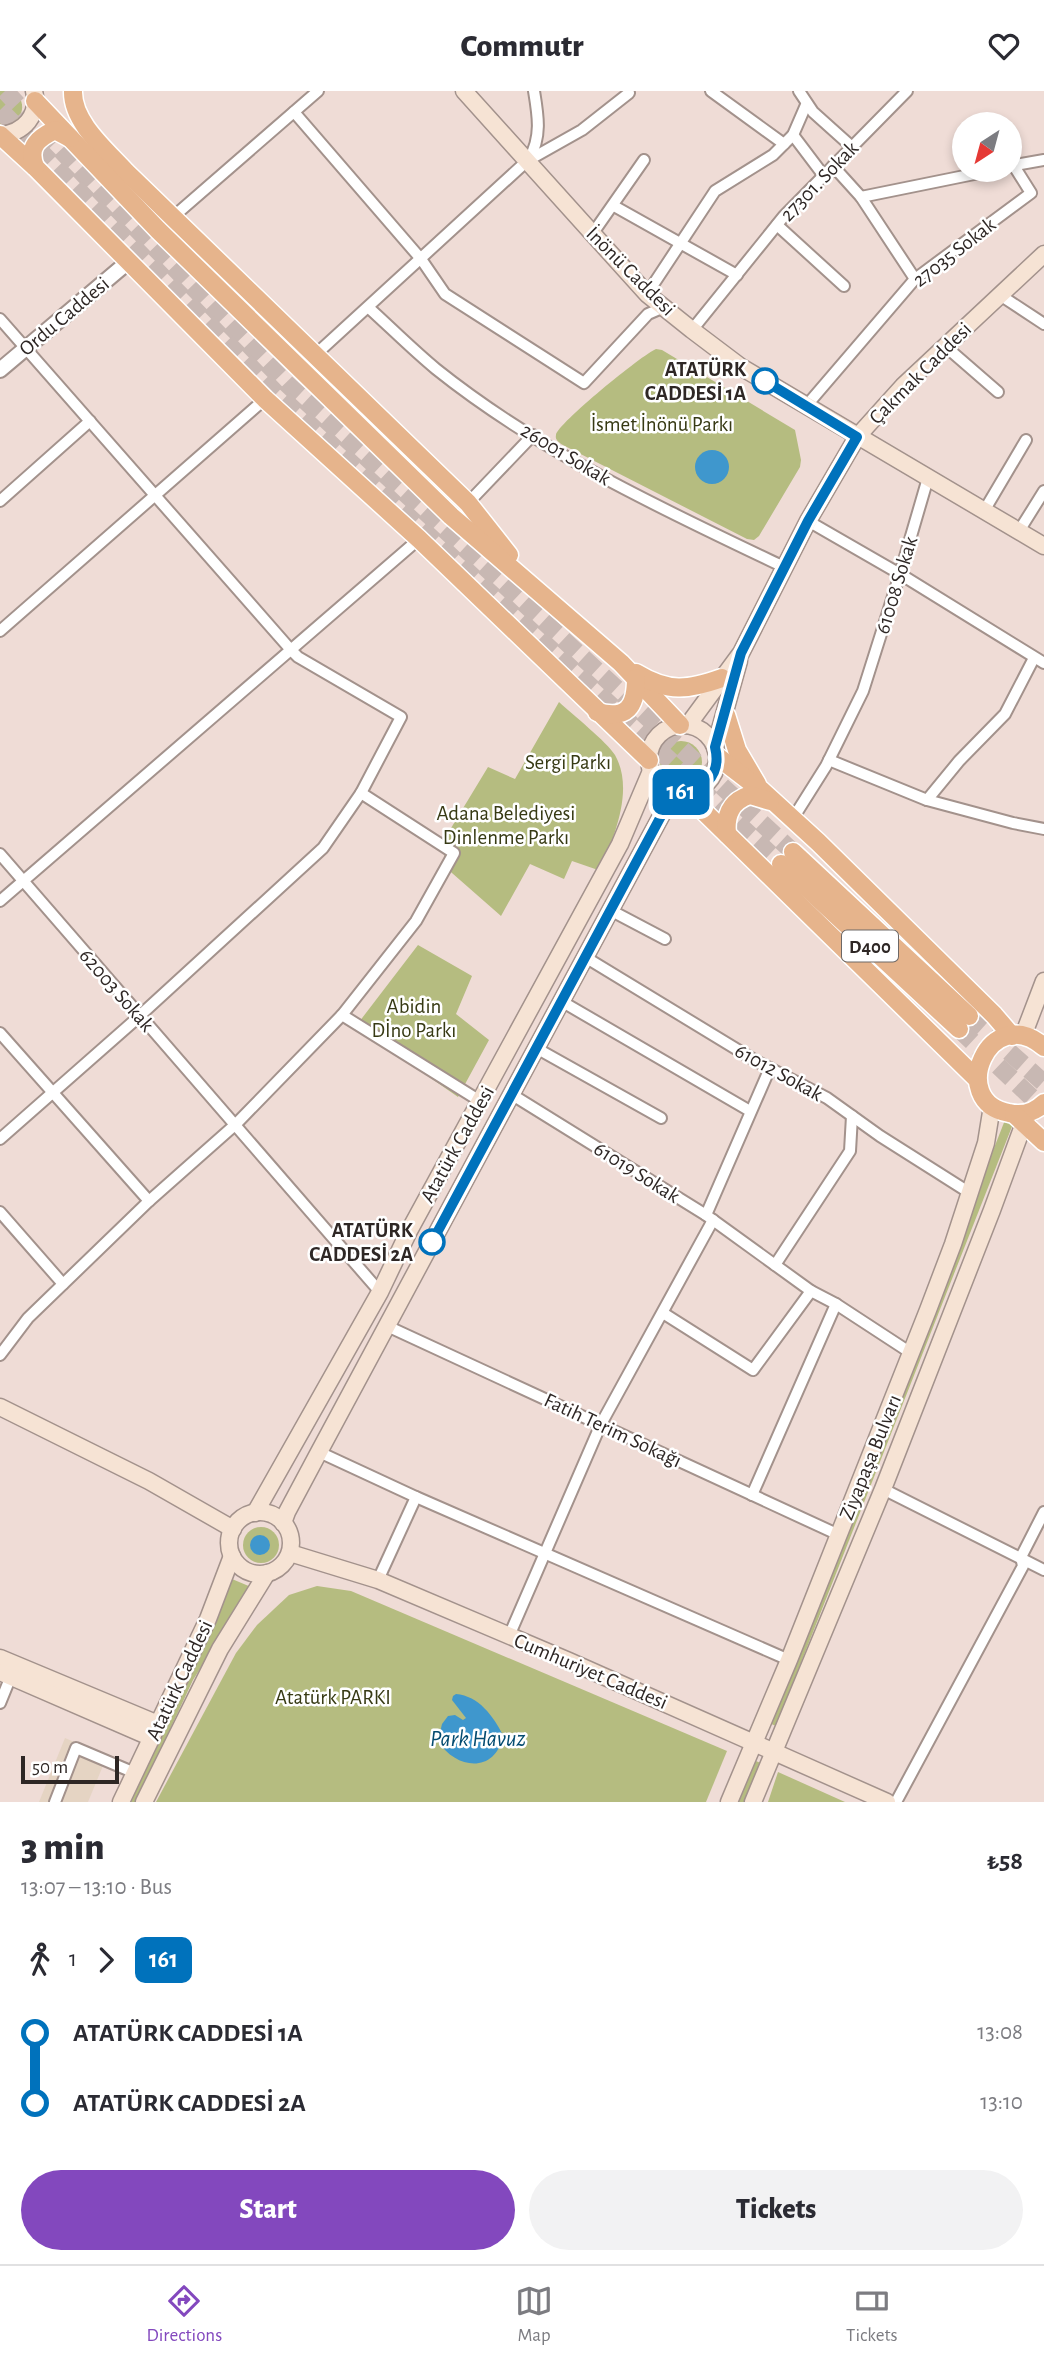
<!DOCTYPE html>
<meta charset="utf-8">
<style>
body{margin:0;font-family:"Alegreya Sans",sans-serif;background:#f2f2f3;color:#2b2b33;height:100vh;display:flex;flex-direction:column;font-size:26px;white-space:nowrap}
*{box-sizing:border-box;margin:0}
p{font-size:23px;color:#7c7c81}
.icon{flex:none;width:38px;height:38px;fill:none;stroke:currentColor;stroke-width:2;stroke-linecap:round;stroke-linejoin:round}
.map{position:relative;height:1711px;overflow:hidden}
.sheet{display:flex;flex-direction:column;background:#fff;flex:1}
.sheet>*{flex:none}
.badge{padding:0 14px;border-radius:10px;font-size:24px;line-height:46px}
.needle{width:46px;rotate:216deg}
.buttons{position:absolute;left:952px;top:21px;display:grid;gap:14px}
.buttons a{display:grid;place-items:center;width:70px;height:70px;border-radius:50%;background:#fff;box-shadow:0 4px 10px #0003;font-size:35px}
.scale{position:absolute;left:21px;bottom:18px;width:98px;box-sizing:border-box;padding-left:7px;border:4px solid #2e2725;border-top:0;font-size:19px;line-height:24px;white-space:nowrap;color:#2e2725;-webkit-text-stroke:5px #fff;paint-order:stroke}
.map>.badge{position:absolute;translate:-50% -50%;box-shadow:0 0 0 4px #fff}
.legs{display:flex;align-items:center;gap:10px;height:77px;padding:0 21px;font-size:23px}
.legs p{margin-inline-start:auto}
.summary{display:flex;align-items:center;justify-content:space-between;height:119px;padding:0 21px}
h1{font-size:38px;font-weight:800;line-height:52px}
.button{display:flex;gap:14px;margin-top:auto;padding:14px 21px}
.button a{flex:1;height:80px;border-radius:42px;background:#8348be;color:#fff;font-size:28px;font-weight:800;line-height:80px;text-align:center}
.button a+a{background:#f2f2f3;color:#2b2b33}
ul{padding:0 21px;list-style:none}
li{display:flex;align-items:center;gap:24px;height:70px;font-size:26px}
li i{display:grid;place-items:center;width:10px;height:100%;margin:0 9px;background:currentColor}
li i::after{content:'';width:18px;height:18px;margin:-9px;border:5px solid;border-radius:50%;background:#fff}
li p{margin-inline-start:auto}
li:first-child i{background:linear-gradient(#0000 50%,currentColor 0)}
li:last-child i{background:linear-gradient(currentColor 50%,#0000 0)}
header{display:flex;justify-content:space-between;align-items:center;height:91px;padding:0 21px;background:#fff;font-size:32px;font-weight:800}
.tab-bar{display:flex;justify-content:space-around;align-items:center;height:98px;border-top:2px solid #e1e1e2;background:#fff;font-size:19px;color:#7c7c81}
.tab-bar a{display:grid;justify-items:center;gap:4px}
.tab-bar .current{color:#8348be}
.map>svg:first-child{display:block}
</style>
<header><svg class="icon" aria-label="back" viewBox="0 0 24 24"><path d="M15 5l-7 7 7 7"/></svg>Commutr<svg class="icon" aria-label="heart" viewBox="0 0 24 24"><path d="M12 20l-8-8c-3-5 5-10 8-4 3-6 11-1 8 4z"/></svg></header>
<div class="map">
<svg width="1044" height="1711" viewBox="0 0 1044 1711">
<rect width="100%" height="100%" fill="#efdcd6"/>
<path fill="#e5d4c3" d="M65,1647L107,1665L88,1711H39Z"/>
<g fill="#b5bc80">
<path d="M0,0H14C30,14 21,35 0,33Z"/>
<path d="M656,258L662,259L795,339L801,369L800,376L759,445L754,449L747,448L561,353C558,350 555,349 556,344C557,333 643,263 656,258Z"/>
<path d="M559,611C572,623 607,651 615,664C635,700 613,745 601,780L572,770L564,788L530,773L501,825L444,775L445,747L488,676L515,688Z"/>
<circle cx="681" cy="671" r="21"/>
<path d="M418,854L472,885L456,923L489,949L458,1006L356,935Z"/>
<path d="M1005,1029L1013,1033L776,1635L769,1632Z"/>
<circle cx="261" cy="1454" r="18"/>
<path d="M232,1488L251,1496L193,1589L136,1711H131Z"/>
<path d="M317,1495L351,1500L727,1660L706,1711H156L236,1562L257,1534L289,1504Z"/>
<path d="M753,1669L761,1672L745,1711H736Z"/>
<path d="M778,1681L845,1711H768Z"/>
</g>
<g fill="#3f97cd">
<circle cx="712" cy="376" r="17"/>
<circle cx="260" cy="1454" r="10"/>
<path d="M456,1603C479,1605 493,1625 503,1644C496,1683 456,1679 438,1650L442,1633L448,1625L455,1624L463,1629L466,1627L452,1609L453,1605Z"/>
</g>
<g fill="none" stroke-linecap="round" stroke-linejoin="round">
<g stroke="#c8b8b3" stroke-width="18" stroke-dasharray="18 9" stroke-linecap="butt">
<path d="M5,0L92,92L286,292L793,761"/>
<path d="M0,19L276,302L781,773"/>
<path d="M969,925L1044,992"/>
<path d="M959,938L1044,1018"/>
</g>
<g stroke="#a3928c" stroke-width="14">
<g id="minor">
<path d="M711,0L784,53"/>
<path d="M799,0L813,21L852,56"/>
<path d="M294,21L421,168L445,203L584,292L648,223L664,216"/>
<path d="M793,44L824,85"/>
<path d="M529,68C542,46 538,24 534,0"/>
<path d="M833,75L861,106L915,188"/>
<path d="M1010,75L1044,69"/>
<path d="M861,106L994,79"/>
<path d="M614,115L737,184"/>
<path d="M777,134L844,195"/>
<path d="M158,139L318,0"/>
<path d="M593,142L644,69"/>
<path d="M647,203L715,100L773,64L793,44L806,14"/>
<path d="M1000,204L1044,233"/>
<path d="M369,217C391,237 413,259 436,278C541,362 664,419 784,476"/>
<path d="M0,228L291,559L298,566L401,626L361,702L323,757L134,930L0,1048"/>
<path d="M692,239L784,125L907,0"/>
<path d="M945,255L998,301"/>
<path d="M314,265L527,70L582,39L629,2"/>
<path d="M807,314L915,188L1031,102L1014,75"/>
<path d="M0,410L90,330"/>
<path d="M468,412L533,344"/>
<path d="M984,420L1026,349"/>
<path d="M808,430L900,483L1044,572"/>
<path d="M1019,440L1044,400"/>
<path d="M0,540L265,308"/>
<path d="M829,669L927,709L1013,732L1044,738"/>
<path d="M927,709L959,670L1005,623L1034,567"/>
<path d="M792,729L826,675L863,600L900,483L928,387"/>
<path d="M0,763L380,1201"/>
<path d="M0,810L419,448"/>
<path d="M610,819L665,848"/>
<path d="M585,866L756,970L827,1007L880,1045L970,1102"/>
<path d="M561,910L750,1020"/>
<path d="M342,924L480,1010"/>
<path d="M0,942L149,1110"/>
<path d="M536,957L661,1027"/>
<path d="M511,1003L706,1124L811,1200L836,1213L911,1262"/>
<path d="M0,1121L63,1193"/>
<path d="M706,1124L770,977"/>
<path d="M775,1174L850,1060L852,1025"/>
<path d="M663,1222L753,1279L811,1200"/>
<path d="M387,1235L839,1444"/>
<path d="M0,1264L28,1227L149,1110L236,1033L342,924L416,830L454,762L361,702"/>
<path d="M319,1361L416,1406L789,1569"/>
<path d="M883,1398L1044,1479"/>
<path d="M752,1404L836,1213"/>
<path d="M378,1489L416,1406"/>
<path d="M509,1545L601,1333L713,1129"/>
<path d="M0,1612L11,1585"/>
<path d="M55,1711L76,1657L135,1682"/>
<path d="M896,1711L1023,1475L1021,1466L1044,1421"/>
</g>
</g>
<g stroke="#a3928c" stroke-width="18">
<path id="tertiary" d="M0,279L128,171"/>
</g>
<g stroke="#a3928c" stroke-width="19">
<g id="secondary">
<path d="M464,0L647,203L692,239L741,276L1044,455"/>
<path d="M0,44C24,42 40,24 34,0"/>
<path d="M688,634L741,562L808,430L857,346L903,295L1044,163"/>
<circle cx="683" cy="668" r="34"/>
<path d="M715,656L739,570"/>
<path d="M1023,945L1044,890"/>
<path d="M0,1316L149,1390L233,1438"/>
<circle cx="260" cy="1452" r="31"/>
<path d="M255,1422L380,1201L409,1140L620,753L651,680"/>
<path d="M283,1432L287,1421L319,1361L674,701"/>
<path d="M290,1462L378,1489L569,1570L887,1711"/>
<path d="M0,1567L158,1633"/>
<path d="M0,1581L152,1647"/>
<path d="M121,1711L208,1528L232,1465"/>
<path d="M144,1711L220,1558L267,1482"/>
<path d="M729,1711L789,1569L928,1219L953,1153L986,1052L992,1015"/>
<path d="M753,1711L883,1398L992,1119L1024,1032L1030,1022"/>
</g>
</g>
<g stroke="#fff" stroke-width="21">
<g id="trunk">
<path d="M73,0C72,31 106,59 126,81L468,412L509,464"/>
<path d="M35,10L158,139L451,425L621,572L680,634"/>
<path d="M0,44L35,76L265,308L419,448L649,669"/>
<path d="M35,76C27,56 38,47 55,39L70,47"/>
<path d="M636,582C669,602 688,599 722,587"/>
<path d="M597,621C627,629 636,616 636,587"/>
<path d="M726,624L737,659L757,693"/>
<path d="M718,666L761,699L818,751L994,924L1012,945"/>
<path d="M685,702L977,988"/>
<path d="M727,743C725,724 731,710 750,704L770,710"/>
<path d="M793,761L969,925"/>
<path d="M781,773L959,938"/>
<path d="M1044,956C990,909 946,1011 1009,1022C1022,1025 1035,1021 1044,1012"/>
<path d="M1014,1023L1044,1051"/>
</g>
</g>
<use href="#minor" stroke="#fff" stroke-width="10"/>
<use href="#tertiary" stroke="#fff" stroke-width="14"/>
<use href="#secondary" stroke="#f6e3d4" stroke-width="16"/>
<use href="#trunk" stroke="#e6b48c" stroke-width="18"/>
</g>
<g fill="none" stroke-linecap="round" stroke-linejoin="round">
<g stroke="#fff" stroke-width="16">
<path id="line-1" d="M432,1151L674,701C703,704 722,684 715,656L741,562L808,430L857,346L765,290"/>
</g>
<use href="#line-1" stroke="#0072bc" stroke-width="10"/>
</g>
<g fill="#fff" stroke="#0072bc" stroke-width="3.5">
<circle cx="765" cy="290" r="12"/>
<circle cx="432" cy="1151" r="12"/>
</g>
<g text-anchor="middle" stroke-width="5" stroke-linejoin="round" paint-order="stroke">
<rect fill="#fff" stroke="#6d6866" stroke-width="2" x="842" y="839.5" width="56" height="31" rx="5"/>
<g font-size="19" font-weight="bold" fill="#2e2725">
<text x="870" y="862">D400</text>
</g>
<g font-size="21" fill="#2e2725" stroke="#fff">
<text transform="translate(819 90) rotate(-46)" y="7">27301. Sokak</text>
<text transform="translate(954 161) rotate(-38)" y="7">27035 Sokak</text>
<text transform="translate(631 180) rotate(45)" y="7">İnönü Caddesi</text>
<text transform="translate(64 225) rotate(-40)" y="7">Ordu Caddesi</text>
<text transform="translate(920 282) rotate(-45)" y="7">Çakmak Caddesi</text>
<text transform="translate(566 363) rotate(31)" y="7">26001 Sokak</text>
<text transform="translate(896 494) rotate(-73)" y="7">61008 Sokak</text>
<text transform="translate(117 899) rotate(49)" y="7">62003 Sokak</text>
<text transform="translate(779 981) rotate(29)" y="7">61012 Sokak</text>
<text transform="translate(457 1053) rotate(-61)" y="7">Atatürk Caddesi</text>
<text transform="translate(637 1081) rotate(32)" y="7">61019 Sokak</text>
<text transform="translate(613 1339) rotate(25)" y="7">Fatih Terim Sokağı</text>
<text transform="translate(870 1366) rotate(-68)" y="7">Ziyapaşa Bulvarı</text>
<text transform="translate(591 1580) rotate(23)" y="7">Cumhuriyet Caddesi</text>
<text transform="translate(179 1589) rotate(-65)" y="7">Atatürk Caddesi</text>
</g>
<g font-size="21" font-weight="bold" fill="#2e2725" stroke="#fff" text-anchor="end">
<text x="746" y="285">ATATÜRK<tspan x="746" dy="24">CADDESİ 1A</tspan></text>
<text x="413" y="1146">ATATÜRK<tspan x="413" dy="24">CADDESİ 2A</tspan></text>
</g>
<g font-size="21" fill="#373a14" stroke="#fff">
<text x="662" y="340">İsmet İnönü Parkı</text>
<text x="568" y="678">Sergi Parkı</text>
<text x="506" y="729">Adana Belediyesi<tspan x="506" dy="24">Dinlenme Parkı</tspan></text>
<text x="414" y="922">Abidin<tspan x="414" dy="24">Dİno Parkı</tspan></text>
<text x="333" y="1613">Atatürk PARKI</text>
</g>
<g font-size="23" font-style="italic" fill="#044b70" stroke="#fff">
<text x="478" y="1655">Park Havuz</text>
</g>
</g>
</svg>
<div class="buttons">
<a><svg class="needle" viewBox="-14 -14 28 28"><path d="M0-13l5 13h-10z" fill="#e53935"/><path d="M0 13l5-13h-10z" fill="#7c7c81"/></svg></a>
</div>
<div class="scale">50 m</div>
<b class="badge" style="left:681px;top:701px;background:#0072bc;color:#fff">161</b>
</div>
<section class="sheet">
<div class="summary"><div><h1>3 min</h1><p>13:07 – 13:10 · Bus</p></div><b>₺58</b></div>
<div class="legs"><svg class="icon" aria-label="walk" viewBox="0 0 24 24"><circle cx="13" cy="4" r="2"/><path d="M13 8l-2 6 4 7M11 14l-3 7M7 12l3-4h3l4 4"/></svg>1<svg class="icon" aria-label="forward" viewBox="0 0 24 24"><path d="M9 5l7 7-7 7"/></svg><b class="badge" style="background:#0072bc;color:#fff">161</b></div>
<ul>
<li><i style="color:#0072bc"></i><b>ATATÜRK CADDESİ 1A</b><p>13:08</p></li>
<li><i style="color:#0072bc"></i><b>ATATÜRK CADDESİ 2A</b><p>13:10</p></li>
</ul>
<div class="button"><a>Start</a><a>Tickets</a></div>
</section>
<nav class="tab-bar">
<a class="current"><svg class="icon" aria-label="directions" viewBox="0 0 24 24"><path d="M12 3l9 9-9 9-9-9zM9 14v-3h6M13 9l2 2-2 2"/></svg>Directions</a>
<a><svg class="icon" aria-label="map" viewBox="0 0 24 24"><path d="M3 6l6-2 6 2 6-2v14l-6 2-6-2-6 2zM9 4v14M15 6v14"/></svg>Map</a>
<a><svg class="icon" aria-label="tickets" viewBox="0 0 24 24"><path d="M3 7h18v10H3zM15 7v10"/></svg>Tickets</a>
</nav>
